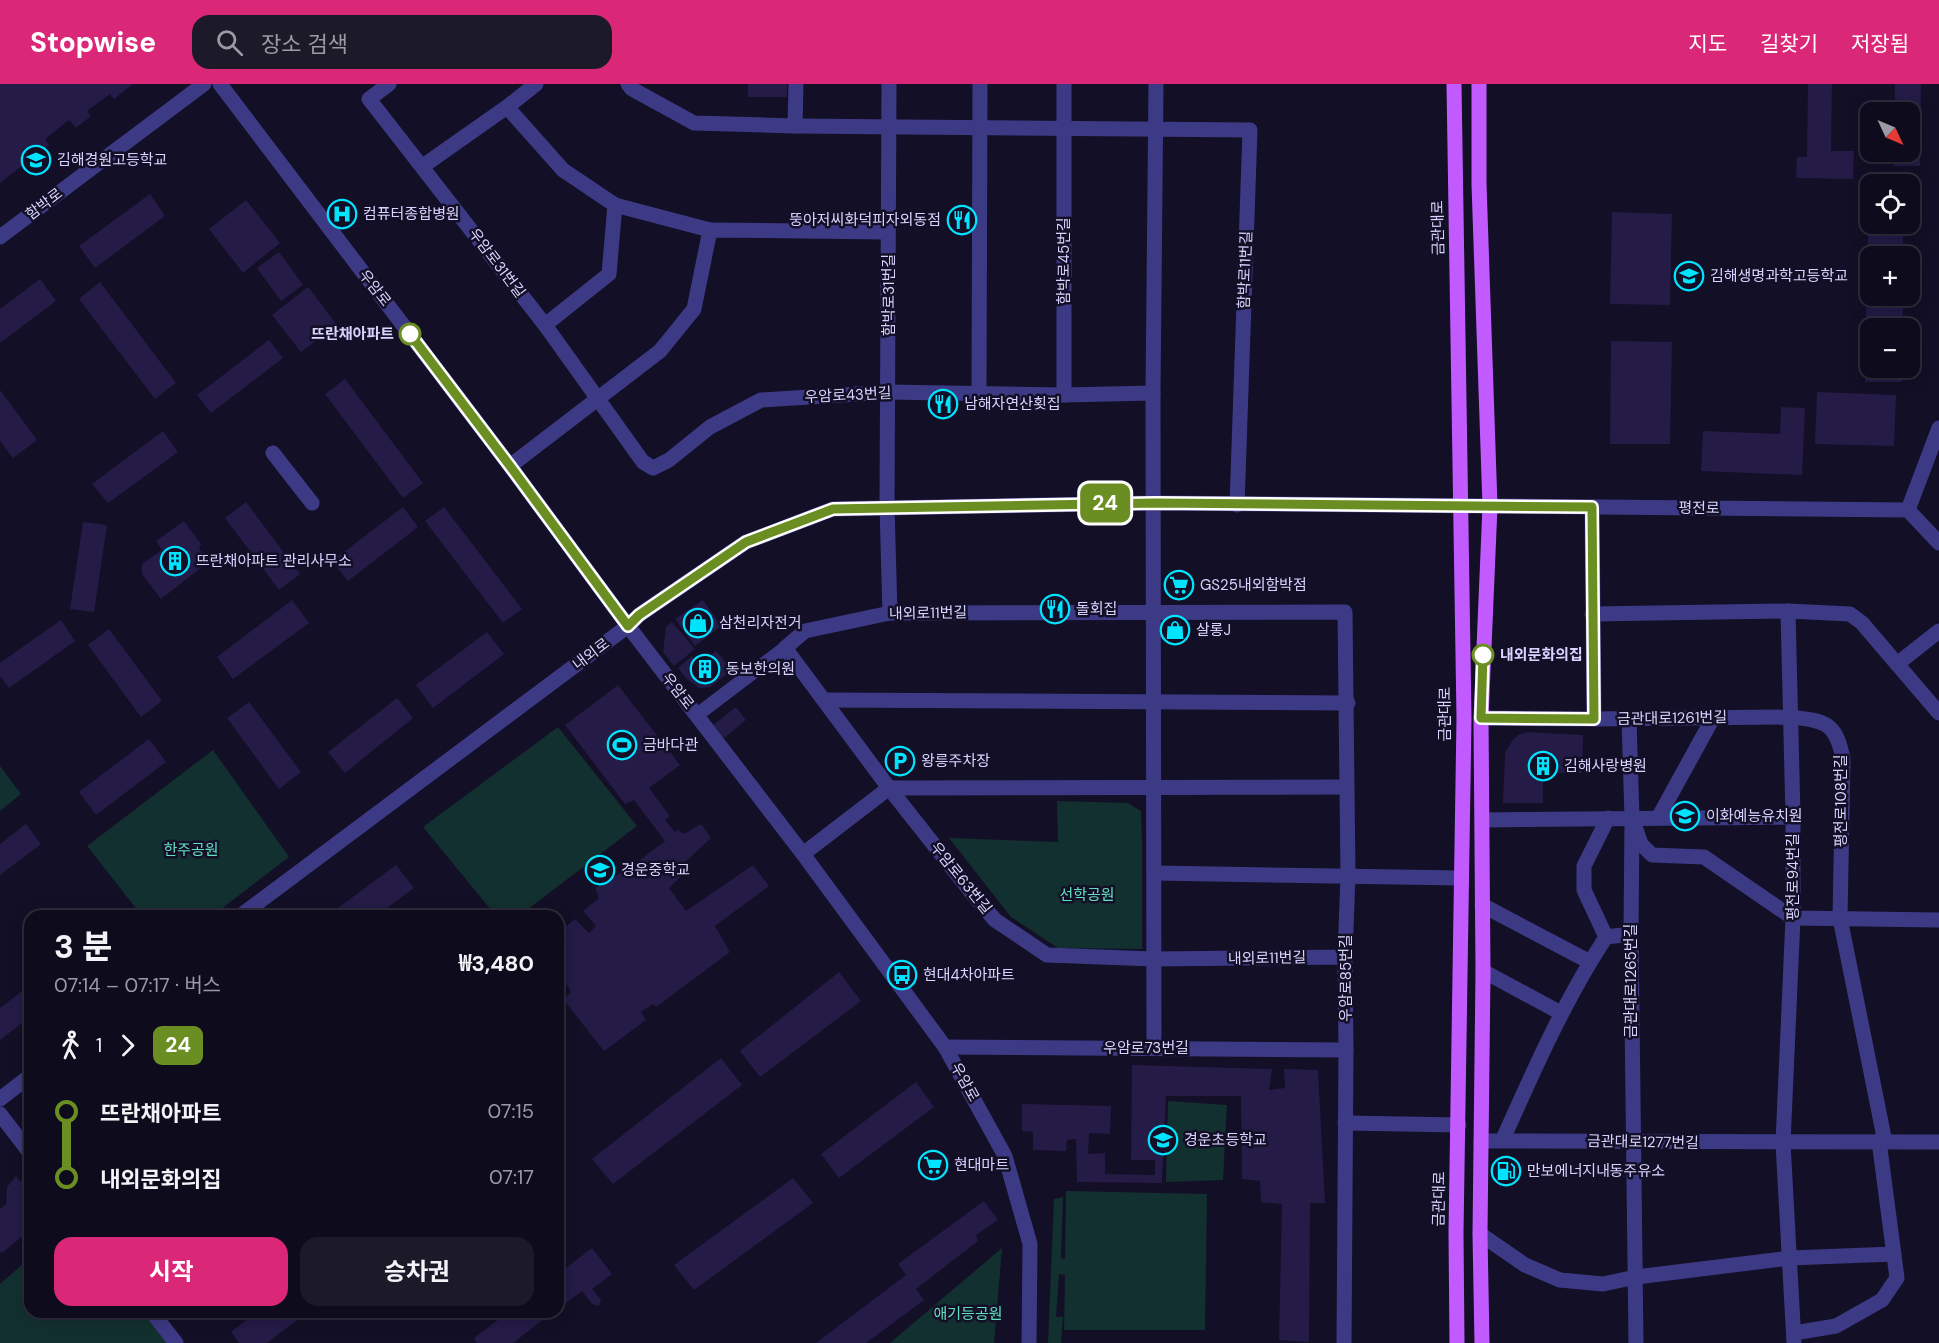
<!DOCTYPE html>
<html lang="ko">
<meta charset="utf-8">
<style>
body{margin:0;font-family:"DM Sans","Noto Sans KR",sans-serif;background:#1c1929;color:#f1f3f6;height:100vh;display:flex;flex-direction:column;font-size:22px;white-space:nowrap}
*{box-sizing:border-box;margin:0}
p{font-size:20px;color:#9b9ba3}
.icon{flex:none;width:33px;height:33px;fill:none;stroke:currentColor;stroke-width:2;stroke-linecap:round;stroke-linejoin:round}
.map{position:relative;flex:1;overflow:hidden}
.drawer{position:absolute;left:24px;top:826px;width:540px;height:408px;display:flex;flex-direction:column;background:#0e0b1c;border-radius:18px;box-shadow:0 3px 15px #0003,0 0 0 2px #2e2b3b}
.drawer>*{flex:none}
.badge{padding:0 12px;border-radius:9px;font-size:21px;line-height:39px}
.needle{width:39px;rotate:134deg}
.buttons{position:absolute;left:1860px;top:18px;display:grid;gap:12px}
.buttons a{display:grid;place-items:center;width:60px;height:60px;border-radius:12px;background:#0e0b1c;box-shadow:0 3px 15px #0003,0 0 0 2px #2e2b3b;font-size:30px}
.map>.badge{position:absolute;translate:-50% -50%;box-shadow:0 0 0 3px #fff}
.legs{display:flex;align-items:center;gap:9px;height:66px;padding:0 30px;font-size:20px}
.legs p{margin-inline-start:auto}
.headline{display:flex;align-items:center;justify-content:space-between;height:102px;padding:0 30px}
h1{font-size:33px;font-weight:700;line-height:45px}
.action{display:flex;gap:12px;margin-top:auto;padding:12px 30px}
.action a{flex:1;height:69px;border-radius:18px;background:#db2777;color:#fff;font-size:24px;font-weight:700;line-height:69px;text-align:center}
.action a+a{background:#1c1929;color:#f1f3f6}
ul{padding:0 30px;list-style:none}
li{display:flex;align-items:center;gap:21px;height:66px;font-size:22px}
li i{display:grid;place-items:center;width:9px;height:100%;margin:0 8px;background:currentColor}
li i::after{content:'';width:15px;height:15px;margin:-8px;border:4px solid;border-radius:50%;background:#0e0b1c}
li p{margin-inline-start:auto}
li:first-child i{background:linear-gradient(#0000 50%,currentColor 0)}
li:last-child i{background:linear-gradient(currentColor 50%,#0000 0)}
header{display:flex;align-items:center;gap:36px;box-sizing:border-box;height:84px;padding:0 30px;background:#db2777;color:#fff}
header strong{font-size:28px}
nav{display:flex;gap:33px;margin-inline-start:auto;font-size:21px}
.search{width:420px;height:54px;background:#1c1929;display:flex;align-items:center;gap:15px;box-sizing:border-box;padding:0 21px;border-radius:18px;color:#9b9ba3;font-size:22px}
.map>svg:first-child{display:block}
</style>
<header>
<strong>Stopwise</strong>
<div class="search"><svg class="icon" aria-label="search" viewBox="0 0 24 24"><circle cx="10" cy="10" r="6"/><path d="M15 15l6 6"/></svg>장소 검색</div>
<nav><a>지도</a><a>길찾기</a><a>저장됨</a></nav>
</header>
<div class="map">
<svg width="1939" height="1259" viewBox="0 0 1939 1259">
<rect width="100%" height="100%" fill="#130f26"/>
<g fill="#12302f">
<path d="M558,643L637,742L519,832H496L423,743Z"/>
<path d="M213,666L289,773L212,832H142L87,762Z"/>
<path d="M0,682L21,710L0,727Z"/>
<path d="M1057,717L1128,719L1141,727L1142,757V865L1058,864L1011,833L949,754L1058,758Z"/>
<path d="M1168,1017L1227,1021L1223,1096L1166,1098Z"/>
<path d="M1066,1107L1207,1110L1205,1246H1064L1065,1191L1059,1190L1056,1233H1063L1061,1259H1048L1054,1115L1063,1113L1061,1174L1065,1175Z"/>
<path d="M1002,1164L994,1259H890Z"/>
<path d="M30,1174V1228L149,1229L172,1259H0V1200Z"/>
</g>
<g fill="#241b47">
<path d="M0,0H133L114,15L110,10L87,27L91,32L76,44L69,36L45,55L49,61L40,68L36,80L23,81L0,99Z"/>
<rect x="748" y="0" width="39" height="13"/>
<path d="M1808,0H1832L1831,67H1854L1853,95L1796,94L1797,73H1807Z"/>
<path d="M1895,0H1921L1920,82H1894V68H1910V28H1895Z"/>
<path d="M150,110L165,132L95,184L79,162Z"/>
<path d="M246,116L280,159L243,189L209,145Z"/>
<path d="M1612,128L1672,130L1670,221L1610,220Z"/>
<path d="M1869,128H1870V140H1904L1902,172H1870V212H1911L1910,220L1865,218Z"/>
<path d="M279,168L303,201L281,217L257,184Z"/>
<path d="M1910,184H1912L1911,202H1910Z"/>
<path d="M40,195L56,217L0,259V225Z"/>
<path d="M100,198L176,299L155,315L79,215Z"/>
<path d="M308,203L337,241L301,268L272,231Z"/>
<path d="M1866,224H1903L1902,244H1870V284H1902V298H1865Z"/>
<path d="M269,256L283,274L211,329L197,311Z"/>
<path d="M1611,257L1672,258L1670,360H1610Z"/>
<path d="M345,295L423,399L403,414L325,310Z"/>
<path d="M0,306L37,356L13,374L0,357Z"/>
<path d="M1817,308L1896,311L1894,362L1815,360Z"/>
<path d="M1781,323L1805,324L1802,391L1701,387L1703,347L1780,350Z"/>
<path d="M163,347L178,368L108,419L92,400Z"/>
<path d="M246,418L300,490L279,506L225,434Z"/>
<path d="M403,423L418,443L348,497L332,477Z"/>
<path d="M444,423L522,525L503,539L425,437Z"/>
<path d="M184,437L201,460L199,465L207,474L200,480L202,483L161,515L142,490V480L162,466L156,457Z"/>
<path d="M83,438L107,441L94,528L70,525Z"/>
<path d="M292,516L309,539L233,595L217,573Z"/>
<path d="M703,516L721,542L695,562L675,535Z"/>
<path d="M61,536L75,557L9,604L0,592V579Z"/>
<path d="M672,538L695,565L674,582L663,568L666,543Z"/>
<path d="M109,545L162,617L141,633L88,561Z"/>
<path d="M487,548L504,570L433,624L416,601Z"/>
<path d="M716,567L732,586L710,603L699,604L687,595L678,584L692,572L699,582Z"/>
<path d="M618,601L680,681L649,704L670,732L665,736L675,748L678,746L684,750L701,740L711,754L682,781L686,787L669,804L686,827L753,781L769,802L715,842L730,868L656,923L653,920L641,928L646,936L604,967L563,915L571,908L558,886V849L575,835L589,849L596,842L583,827L599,814L595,804L632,782L665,757L634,716L625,720L565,641Z"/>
<path d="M397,614L413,634L345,689L328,668Z"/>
<path d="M249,618L301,688L279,705L227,634Z"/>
<path d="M736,623L746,636L724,654L713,641Z"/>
<path d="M1528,648L1583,651L1582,689H1543V719H1503L1505,669L1512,657L1518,651Z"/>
<path d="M149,655L166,678L96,731L79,708Z"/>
<path d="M26,740L41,760L0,791V760Z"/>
<path d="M396,781L414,804L376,832H327Z"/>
<path d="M839,888L861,917L760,993L740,967Z"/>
<path d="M30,901V933L0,956V924Z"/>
<path d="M721,974L742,1001L613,1100L592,1075Z"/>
<path d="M1132,981L1272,985L1269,1006L1285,1004L1284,985L1318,986L1325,1119H1310L1309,1258L1279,1256L1282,1120L1261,1118L1260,1097L1242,1095L1241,1012H1166L1162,1099L1077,1098L1076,1055L1067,1056L1066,1067L1033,1066V1048L1022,1047V1020L1111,1022L1110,1050L1089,1049L1088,1070L1105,1069V1090L1155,1091V1076H1131Z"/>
<path d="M916,998L934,1023L839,1094L821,1070Z"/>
<path d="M28,1091L30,1093V1146L2,1169L0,1168V1125L6,1120L7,1103L16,1092L21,1098Z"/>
<path d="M793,1094L813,1119L694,1206L674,1181Z"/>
<path d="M984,1117L998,1136L976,1151L978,1157L916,1205L924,1216L866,1259H816L906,1191L898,1180Z"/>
<path d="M592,1164L612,1190L592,1205L601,1216L599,1222L592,1220L582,1207L558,1225V1190Z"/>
<path d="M257,1228H308L267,1259H239L231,1248Z"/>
<path d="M508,1228H553L513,1259H477L474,1254Z"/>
</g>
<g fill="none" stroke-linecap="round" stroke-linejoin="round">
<path stroke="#3d3a85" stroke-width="14" d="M697,631L785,564"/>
<g stroke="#3d3a85" stroke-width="15">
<path d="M389,0L369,15L545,241L643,378L653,384L669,376L710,343L761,316L889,308L1064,311L1153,309"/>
<path d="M628,0L632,5L694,39L795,42L1250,46L1237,421"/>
<path d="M889,0L887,423L890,529"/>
<path d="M507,23L536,0"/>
<path d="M795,42L796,0"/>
<path d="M423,82L507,23L563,86L615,121L710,146"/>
<path d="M545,241L609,190L615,121"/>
<path d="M979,309L980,0"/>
<path d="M1064,311V0"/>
<path d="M273,369L312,419"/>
<path d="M510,382L660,267L694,225L710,146L888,148"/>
<path d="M1490,422L1908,426L1939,344"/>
<path d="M1592,423L1594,635"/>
<path d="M1908,426L1939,459"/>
<path d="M1788,527L1793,733V834L1783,1059L1794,1259"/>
<path d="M1592,530L1788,527L1850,530L1862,539L1939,629"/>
<path d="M1897,580L1939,547"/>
<path d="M824,616L1348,619"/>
<path d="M1481,634L1594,635L1791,633C1825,637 1836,638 1843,675L1840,834L1885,1058"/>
<path d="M1629,635L1632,734L1641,760L1652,771L1704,773L1793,834L1939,836"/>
<path d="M1632,734L1631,850L1636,1259"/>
<path d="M1658,734L1713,634"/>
<path d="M1483,736L1793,733"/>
<path d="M803,770L889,704L1346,703"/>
<path d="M1155,789L1461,794"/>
<path d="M1482,821L1590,878"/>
<path d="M1606,853L1584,806V782L1608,734"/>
<path d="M1483,887L1561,929"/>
<path d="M945,963L1346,966"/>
<path d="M1154,964L1153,309L1156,0"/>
<path d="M0,1030L30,1069"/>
<path d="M1345,1039L1459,1041"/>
<path d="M1503,1055C1534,986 1564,917 1606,853L1631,850"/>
<path d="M1481,1057L1939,1058"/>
<path d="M1480,1150L1525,1181L1560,1196L1603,1200L1636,1193L1790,1174L1894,1170"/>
<path d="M152,1228L176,1259"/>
<path d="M1794,1249L1836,1242L1882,1216L1897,1194L1879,1057"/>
<path d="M1344,1259L1346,966L1345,873L1348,791L1345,528L890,529L805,547L785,564L889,704L976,814L995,836L1047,871L1154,875L1345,873"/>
</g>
<g stroke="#3d3a85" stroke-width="15">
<path d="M220,0L510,382L628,542L803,770L945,963L1005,1072L1030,1160L1029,1259"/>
<path d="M0,153L204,0"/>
<path d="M240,832L628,542L639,531L746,458L833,425L1155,419L1490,422"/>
<path d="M0,1015L30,992"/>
</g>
<g stroke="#c25bff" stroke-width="15">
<path d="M1454,0L1464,634L1456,1149L1457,1259"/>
<path d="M1479,0V100L1490,422L1481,634L1483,887L1480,1150L1482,1259"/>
</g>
</g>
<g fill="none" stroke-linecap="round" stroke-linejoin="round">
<g stroke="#fff" stroke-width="14">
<path id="line-1" d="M410,250L510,382L628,542L639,531L746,458L833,425L1155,419L1592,423L1594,635L1481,634L1483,571"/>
</g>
<use href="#line-1" stroke="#6b8e23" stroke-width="9"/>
</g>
<defs>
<g id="school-ring" transform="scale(1.5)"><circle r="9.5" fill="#130f26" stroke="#00e5ff" stroke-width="1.5"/><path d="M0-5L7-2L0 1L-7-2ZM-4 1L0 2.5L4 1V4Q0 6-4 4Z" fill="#00e5ff"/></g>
<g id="hospital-ring" transform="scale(1.5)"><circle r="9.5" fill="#130f26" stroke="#00e5ff" stroke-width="1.5"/><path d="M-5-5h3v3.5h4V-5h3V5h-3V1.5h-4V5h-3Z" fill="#00e5ff"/></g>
<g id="restaurant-ring" transform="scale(1.5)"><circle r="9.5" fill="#130f26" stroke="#00e5ff" stroke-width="1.5"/><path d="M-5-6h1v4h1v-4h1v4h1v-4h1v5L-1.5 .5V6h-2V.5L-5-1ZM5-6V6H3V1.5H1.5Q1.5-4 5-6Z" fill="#00e5ff"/></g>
<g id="building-ring" transform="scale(1.5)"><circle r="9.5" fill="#130f26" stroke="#00e5ff" stroke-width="1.5"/><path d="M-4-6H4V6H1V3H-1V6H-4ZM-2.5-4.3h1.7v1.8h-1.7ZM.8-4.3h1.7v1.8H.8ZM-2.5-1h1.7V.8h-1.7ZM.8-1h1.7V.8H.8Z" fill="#00e5ff"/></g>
<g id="supermarket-ring" transform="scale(1.5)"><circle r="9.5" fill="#130f26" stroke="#00e5ff" stroke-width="1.5"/><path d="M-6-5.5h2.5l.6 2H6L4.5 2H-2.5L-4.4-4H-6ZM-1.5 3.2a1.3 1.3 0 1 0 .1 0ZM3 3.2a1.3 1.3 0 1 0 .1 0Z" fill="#00e5ff"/></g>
<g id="shop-ring" transform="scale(1.5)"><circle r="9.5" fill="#130f26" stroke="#00e5ff" stroke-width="1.5"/><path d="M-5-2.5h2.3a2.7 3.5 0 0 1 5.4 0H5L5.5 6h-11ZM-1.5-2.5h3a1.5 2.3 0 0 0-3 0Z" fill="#00e5ff"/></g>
<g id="stadium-ring" transform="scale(1.5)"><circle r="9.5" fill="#130f26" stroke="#00e5ff" stroke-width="1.5"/><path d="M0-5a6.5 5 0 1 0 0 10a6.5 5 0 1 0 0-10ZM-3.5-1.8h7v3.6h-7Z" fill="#00e5ff"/></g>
<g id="parking-ring" transform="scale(1.5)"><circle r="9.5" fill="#130f26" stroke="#00e5ff" stroke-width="1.5"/><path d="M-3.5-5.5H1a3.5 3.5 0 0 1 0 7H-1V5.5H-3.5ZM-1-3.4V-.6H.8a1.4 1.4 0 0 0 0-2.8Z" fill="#00e5ff"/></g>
<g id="bus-ring" transform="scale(1.5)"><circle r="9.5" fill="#130f26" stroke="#00e5ff" stroke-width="1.5"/><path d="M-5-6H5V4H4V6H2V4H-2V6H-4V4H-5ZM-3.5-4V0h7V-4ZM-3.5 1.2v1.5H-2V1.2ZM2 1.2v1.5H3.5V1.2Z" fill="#00e5ff"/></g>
<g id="fuel-ring" transform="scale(1.5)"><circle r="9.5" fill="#130f26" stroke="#00e5ff" stroke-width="1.5"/><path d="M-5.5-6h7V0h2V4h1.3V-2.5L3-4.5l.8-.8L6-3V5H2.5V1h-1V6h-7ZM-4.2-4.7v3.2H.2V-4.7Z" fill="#00e5ff"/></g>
</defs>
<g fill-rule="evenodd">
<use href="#school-ring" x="36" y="76"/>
<use href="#hospital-ring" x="342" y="130"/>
<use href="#restaurant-ring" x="962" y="136"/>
<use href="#school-ring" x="1689" y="192"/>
<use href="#restaurant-ring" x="943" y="320"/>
<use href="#building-ring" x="175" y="477"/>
<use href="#supermarket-ring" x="1179" y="501"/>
<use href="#restaurant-ring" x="1055" y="525"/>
<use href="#shop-ring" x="698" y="539"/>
<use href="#shop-ring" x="1175" y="546"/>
<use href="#building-ring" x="705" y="585"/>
<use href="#stadium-ring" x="622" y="661"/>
<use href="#parking-ring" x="900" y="677"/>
<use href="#building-ring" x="1543" y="682"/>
<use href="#school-ring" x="1685" y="732"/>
<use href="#school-ring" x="600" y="786"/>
<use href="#bus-ring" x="902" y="891"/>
<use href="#school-ring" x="1163" y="1056"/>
<use href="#supermarket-ring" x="933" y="1081"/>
<use href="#fuel-ring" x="1506" y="1087"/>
</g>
<g fill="#fff" stroke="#6b8e23" stroke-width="3">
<circle cx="410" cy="250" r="10"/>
<circle cx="1483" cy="571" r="10"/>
</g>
<g text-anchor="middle" stroke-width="5" stroke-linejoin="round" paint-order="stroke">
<g font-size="15" fill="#d9d4ff" stroke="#130f26" text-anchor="start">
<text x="57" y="81">김해경원고등학교</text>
<text x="363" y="135">컴퓨터종합병원</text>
<text x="941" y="141" text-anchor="end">뚱아저씨화덕피자외동점</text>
<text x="1710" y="197">김해생명과학고등학교</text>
<text x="964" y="325">남해자연산횟집</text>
<text x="196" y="482">뜨란채아파트 관리사무소</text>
<text x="1200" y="506">GS25내외함박점</text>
<text x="1076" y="530">돌회집</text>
<text x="719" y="544">삼천리자전거</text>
<text x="1196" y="551">살롱J</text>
<text x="726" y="590">동보한의원</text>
<text x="643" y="666">금바다관</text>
<text x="921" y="682">왕릉주차장</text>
<text x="1564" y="687">김해사랑병원</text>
<text x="1706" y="737">이화예능유치원</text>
<text x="621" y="791">경운중학교</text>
<text x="923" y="896">현대4차아파트</text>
<text x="1184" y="1061">경운초등학교</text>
<text x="954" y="1086">현대마트</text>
<text x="1527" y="1092">만보에너지내동주유소</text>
</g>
<g font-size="15" fill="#d9d4ff" stroke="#130f26">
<text transform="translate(44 120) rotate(-37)" y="5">함박로</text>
<text transform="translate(1438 144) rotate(-91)" y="5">금관대로</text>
<text transform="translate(1064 177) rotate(-90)" y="5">함박로45번길</text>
<text transform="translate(497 179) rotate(53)" y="5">우암로31번길</text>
<text transform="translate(1245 186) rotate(-88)" y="5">함박로11번길</text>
<text transform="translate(375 204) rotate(52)" y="5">우암로</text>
<text transform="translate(889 211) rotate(-90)" y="5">함박로31번길</text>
<text transform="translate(848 311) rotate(-3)" y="5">우암로43번길</text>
<text transform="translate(1699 424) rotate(1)" y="5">평전로</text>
<text transform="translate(928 529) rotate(-1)" y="5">내외로11번길</text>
<text transform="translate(591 570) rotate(-37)" y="5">내외로</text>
<text transform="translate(678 607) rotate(52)" y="5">우암로</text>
<text transform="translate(1445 630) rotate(-90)" y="5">금관대로</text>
<text transform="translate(1672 634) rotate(-1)" y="5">금관대로1261번길</text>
<text transform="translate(1841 717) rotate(-90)" y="5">평전로108번길</text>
<text transform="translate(1793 793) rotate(-90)" y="5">평전로94번길</text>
<text transform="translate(961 794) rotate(51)" y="5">우암로63번길</text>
<text transform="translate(1267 874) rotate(-1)" y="5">내외로11번길</text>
<text transform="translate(1346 894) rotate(-90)" y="5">우암로85번길</text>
<text transform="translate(1631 897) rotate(-90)" y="5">금관대로1265번길</text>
<text x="1146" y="969">우암로73번길</text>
<text transform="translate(965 998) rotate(61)" y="5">우암로</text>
<text transform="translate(1643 1058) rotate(1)" y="5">금관대로1277번길</text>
<text transform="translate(1439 1115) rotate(-89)" y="5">금관대로</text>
</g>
<g font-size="15" font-weight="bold" fill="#d9d4ff" stroke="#130f26" text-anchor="end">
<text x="394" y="255">뜨란채아파트</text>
<text x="1500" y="576" text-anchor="start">내외문화의집</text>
</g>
<g font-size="15" fill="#5fe0c0" stroke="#130f26">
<text x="191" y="771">한주공원</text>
<text x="1087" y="816">선학공원</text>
<text x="968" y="1235">애기등공원</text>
</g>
</g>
</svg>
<div class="buttons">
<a><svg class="needle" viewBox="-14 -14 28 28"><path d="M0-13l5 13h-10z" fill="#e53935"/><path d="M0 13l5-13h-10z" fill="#9b9ba3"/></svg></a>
<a><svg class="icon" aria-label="locate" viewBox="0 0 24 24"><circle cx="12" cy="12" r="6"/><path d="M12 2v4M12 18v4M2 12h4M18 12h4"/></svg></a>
<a>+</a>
<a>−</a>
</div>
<b class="badge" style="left:1105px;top:419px;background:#6b8e23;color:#fff">24</b>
<section class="drawer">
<div class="headline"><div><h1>3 분</h1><p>07:14 – 07:17 · 버스</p></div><b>₩3,480</b></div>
<div class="legs"><svg class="icon" aria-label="walk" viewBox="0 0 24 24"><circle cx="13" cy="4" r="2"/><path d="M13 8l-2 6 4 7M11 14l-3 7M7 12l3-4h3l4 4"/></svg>1<svg class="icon" aria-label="forward" viewBox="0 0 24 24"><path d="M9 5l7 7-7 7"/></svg><b class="badge" style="background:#6b8e23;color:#fff">24</b></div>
<ul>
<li><i style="color:#6b8e23"></i><b>뜨란채아파트</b><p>07:15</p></li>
<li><i style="color:#6b8e23"></i><b>내외문화의집</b><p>07:17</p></li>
</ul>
<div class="action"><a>시작</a><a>승차권</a></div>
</section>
</div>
